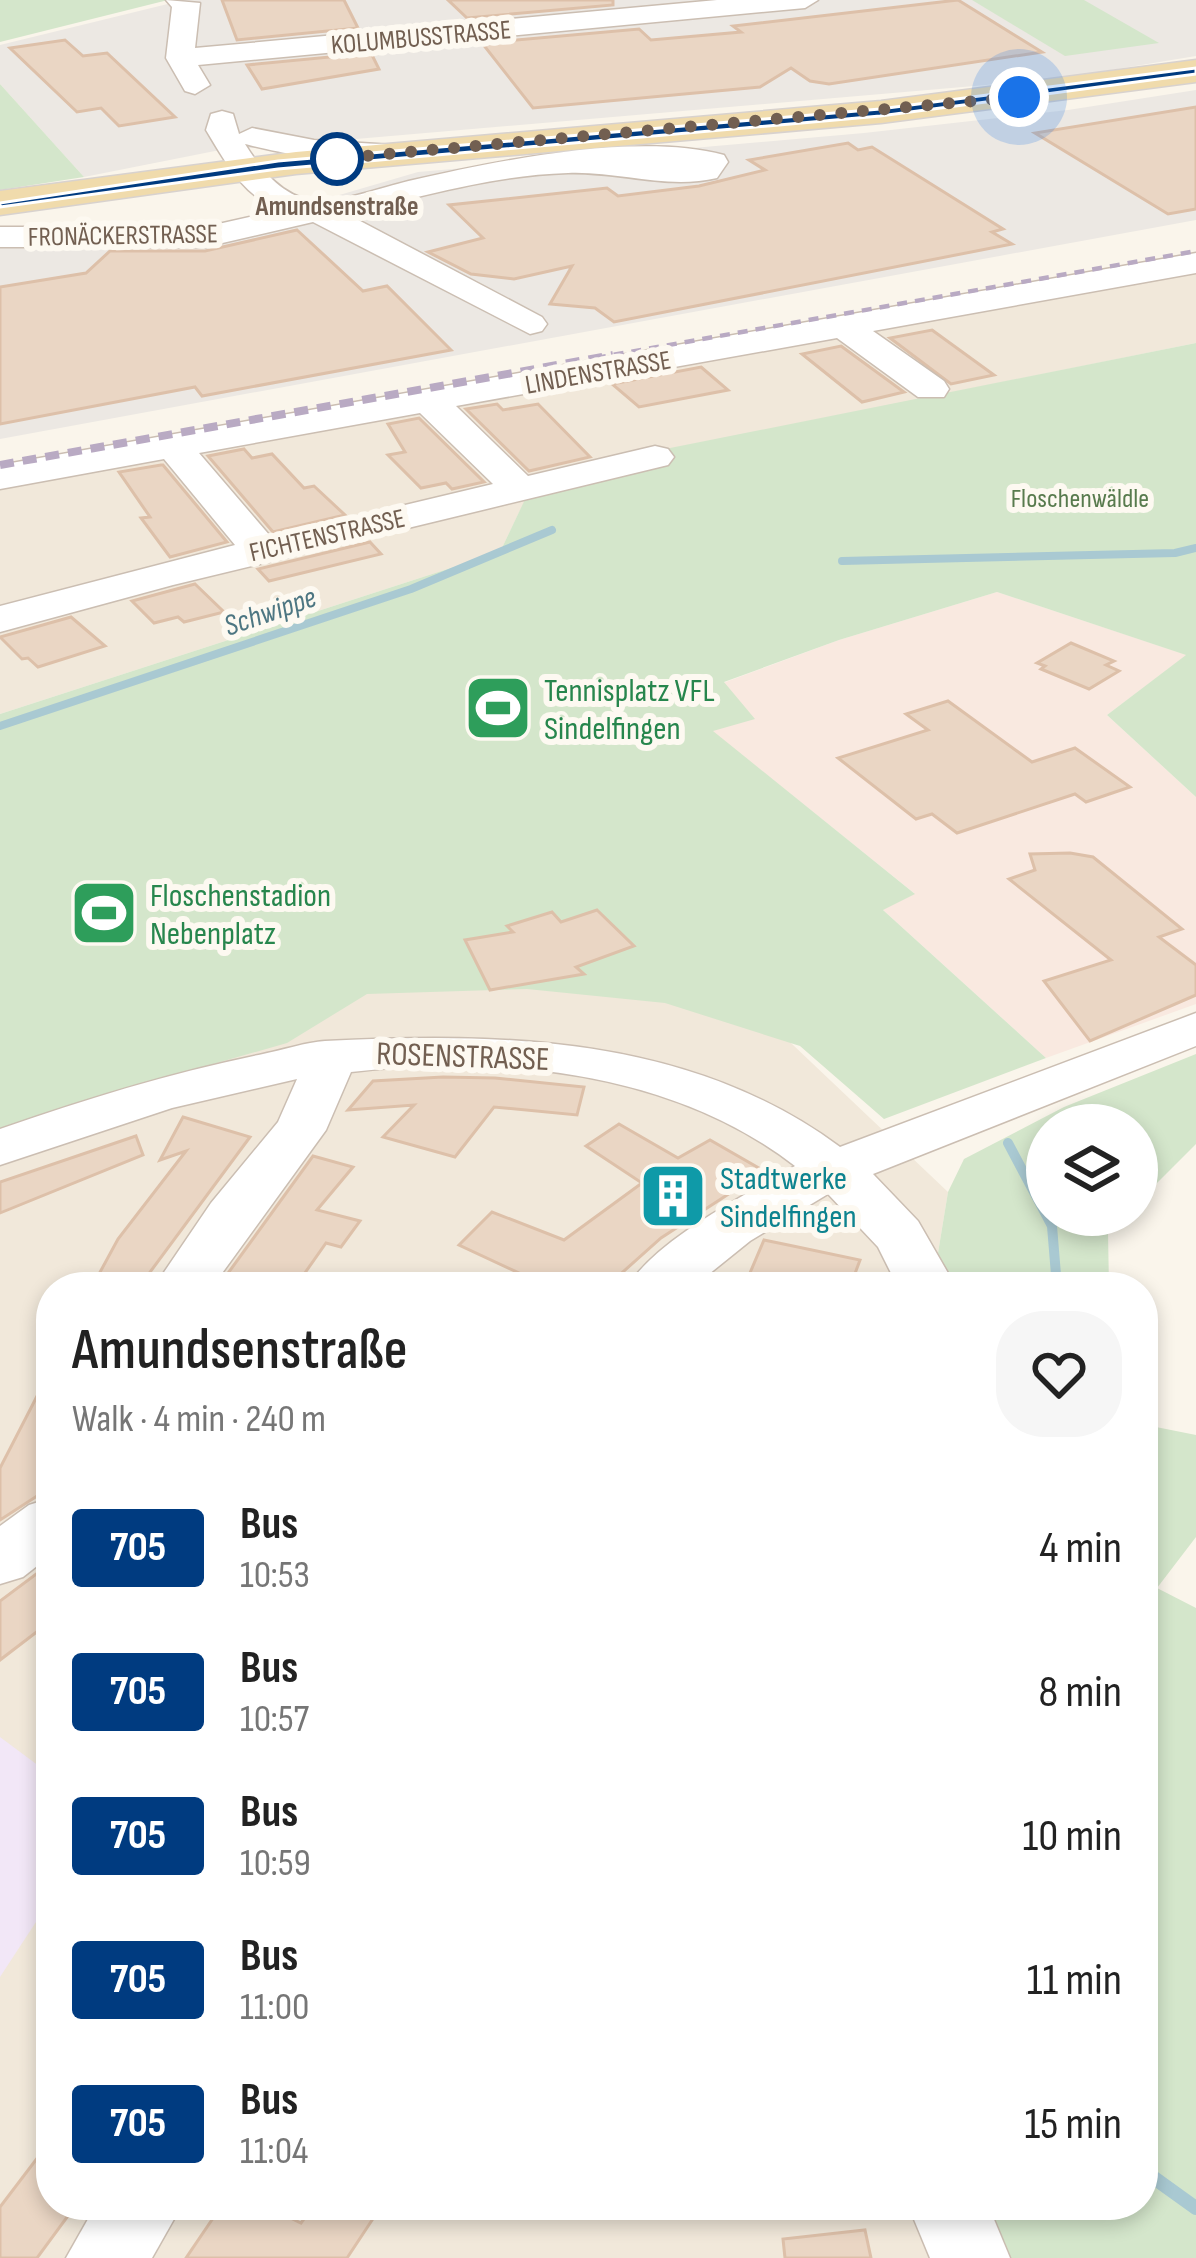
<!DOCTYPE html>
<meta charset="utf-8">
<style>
body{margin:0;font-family:"Sofia Sans Condensed",sans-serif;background:#f6f6f6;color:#222;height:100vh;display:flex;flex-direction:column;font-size:45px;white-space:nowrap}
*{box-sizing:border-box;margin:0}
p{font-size:39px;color:#767676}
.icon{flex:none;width:66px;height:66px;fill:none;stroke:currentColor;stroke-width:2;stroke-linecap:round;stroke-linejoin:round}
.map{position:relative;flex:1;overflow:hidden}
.drawer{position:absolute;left:36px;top:1272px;width:1122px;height:948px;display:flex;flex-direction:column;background:#fff;border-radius:48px;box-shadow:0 6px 18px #0003}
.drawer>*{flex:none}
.badge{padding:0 24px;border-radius:9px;font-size:42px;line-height:78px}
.tools{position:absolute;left:1026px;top:1104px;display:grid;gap:24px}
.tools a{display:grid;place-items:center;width:132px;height:132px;border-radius:50%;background:#fff;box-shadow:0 6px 18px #0003;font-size:60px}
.you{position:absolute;width:60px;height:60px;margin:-30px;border:9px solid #fff;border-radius:50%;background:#1a73e8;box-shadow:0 0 0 18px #1a73e833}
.map>.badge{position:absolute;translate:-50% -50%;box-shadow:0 0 0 6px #fff}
.round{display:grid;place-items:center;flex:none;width:126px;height:126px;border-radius:48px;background:#f6f6f6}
.headline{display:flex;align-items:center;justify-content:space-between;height:204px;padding:0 36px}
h1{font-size:57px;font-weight:600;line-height:90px}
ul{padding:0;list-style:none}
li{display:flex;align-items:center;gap:36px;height:144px;padding:0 36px}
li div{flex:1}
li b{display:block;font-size:45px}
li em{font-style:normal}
li .badge{min-width:132px;font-weight:700;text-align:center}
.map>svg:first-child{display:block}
</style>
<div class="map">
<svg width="1196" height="2258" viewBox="0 0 1196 2258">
<rect width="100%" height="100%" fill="#faf5eb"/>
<g fill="#f1e8da">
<path d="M1196,255V343L747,434L529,492L500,552L0,714V470Z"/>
<path d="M714,970L948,1192L938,1253L945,1287H51V2205H975L1002,2258H0V1135L105,1095L314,980Z"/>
</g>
<path fill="#f9e9e0" d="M997,592L1187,655L1107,715L1196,797V1004L1046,1058L882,909L914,893L712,731L723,683L839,640Z"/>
<g fill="#ece8e3">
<path d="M184,0H1196V56L1056,79L215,151L84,177L0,84V45Z"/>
<path d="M1196,90V220L0,439V233L220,230L418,172L864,133L1068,110Z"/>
</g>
<path fill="#f2e7f7" d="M0,1737L51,1775V1899L0,1977Z"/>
<g fill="#d4e6cb">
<path d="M0,0H168L0,42Z"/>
<path d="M972,0H1084L1159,43L1065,56Z"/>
<path d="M0,84L84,177L0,190Z"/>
<path d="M1196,343V797L1107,715L1186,655L997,592L839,640L724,682L755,719L713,731L915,894L883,910L1046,1058L884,1119L800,1046L665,1003L527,989L367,994L287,1043L105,1095L0,1135V714L500,552L529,491L630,456Z"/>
<path d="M1196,1054V1144L1137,1203V1125H1047V1215H1125L1108,1232L1109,1287H945L938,1253L948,1192L964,1159L1064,1107Z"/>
<path d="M1143,1416L1156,1427L1196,1435V1537L1157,1588L1196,1608V2258H1002L975,2205H1143Z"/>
</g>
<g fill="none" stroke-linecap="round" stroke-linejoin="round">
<g stroke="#a9c9d2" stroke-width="8">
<path d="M842,561L1175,553L1196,548"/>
<path d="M0,726L411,589L552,530"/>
</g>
<path stroke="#a9c9d2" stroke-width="10" d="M1008,1143L1052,1226L1057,1287"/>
<path stroke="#a9c9d2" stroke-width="14" d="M1143,2170L1196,2208"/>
</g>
<g fill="#ead6c4" stroke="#ddc0a9" stroke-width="3">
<path d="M222,0H344L358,28L237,40Z"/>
<path d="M448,0H613V5L467,18Z"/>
<path d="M958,0L1042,52L829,84L810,81L791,68L760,87L533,108L482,43L639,29L651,40L741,32L733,26Z"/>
<path d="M65,40L83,56L107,53L175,117L119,126L101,108L77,112L10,48Z"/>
<path d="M371,53L379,69L262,89L247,65Z"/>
<path d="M1196,107V209L1168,214L1035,133Z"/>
<path d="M848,143L858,150L872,147L1003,229L992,232L1012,244L614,322L595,308L550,304L572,266L514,279L471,274L428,252L483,238L449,205L607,188L618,196L699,186L765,170L749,160Z"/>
<path d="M297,230L363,291L387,286L451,350L202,396L195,387L0,424V287L86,273L110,251H205Z"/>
<path d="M932,330L994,375L951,384L890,338Z"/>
<path d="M841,346L904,392L862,402L802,354Z"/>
<path d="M701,367L728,390L639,407L612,384Z"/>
<path d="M497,404L503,410L538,404L590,457L529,471L466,409Z"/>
<path d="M419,418L484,482L452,489L446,483L421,488L388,455L405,452L388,424Z"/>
<path d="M244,449L252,458L272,454L304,488L314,486L345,515L273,532L208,456Z"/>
<path d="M161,465H163L227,542L170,557L141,518L150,517L119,472Z"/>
<path d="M370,542L381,554L269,581L258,569Z"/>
<path d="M195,584L224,612L184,622L178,617L154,623L132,601Z"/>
<path d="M71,617L105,646L38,667L28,658L22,659L0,637Z"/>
<path d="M1071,643L1114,661L1106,665L1119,671L1089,689L1041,669L1045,666L1037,663Z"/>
<path d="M948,701L1032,762L1075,748L1130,787L1086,802L1075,794L957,833L932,814L916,819L838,758L928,730L906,714Z"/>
<path d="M1070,853L1093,857L1182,929L1159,937L1196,965V995L1090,1041L1044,981L1111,960L1009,879L1035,870L1030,854Z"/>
<path d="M597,910L634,946L576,967L584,974L490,990L465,940L513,932L507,926L552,912L561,922Z"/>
<path d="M443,1077L495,1078L584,1087L577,1115L494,1107L455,1157L383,1137L414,1105L348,1110L373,1081Z"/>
<path d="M183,1117L250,1137L139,1287H92L118,1239L186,1151L160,1160Z"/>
<path d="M619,1124L678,1158L710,1140L764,1171L661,1238L606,1287H549L459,1245L492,1212L564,1240L642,1183L586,1146Z"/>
<path d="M136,1136L143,1155L0,1213V1182Z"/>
<path d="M313,1156L353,1167L317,1210L360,1221L341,1247L326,1243L295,1287H218Z"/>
<path d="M764,1240L793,1246L860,1260L850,1287H744Z"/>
<path d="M51,1369V1487L0,1520V1468Z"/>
<path d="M51,1563V1621L0,1660V1601Z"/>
<path d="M51,2140V2205H76L37,2258H0V2207Z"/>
<path d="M222,2205H264L301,2223L314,2205H382L347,2258H186Z"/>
<path d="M865,2230L871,2258H785L783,2239Z"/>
</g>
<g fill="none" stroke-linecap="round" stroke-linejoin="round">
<g stroke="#cbbeb2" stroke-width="3">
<g id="minor">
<path d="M166,0L200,3L195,48L717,0H818L805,8L198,65L210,85L195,94L185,91L166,58L172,7Z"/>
<path d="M222,111L233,114L239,134L252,128L314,140L393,145L408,154C388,176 276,152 245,144C261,170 282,196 314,201C337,204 389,185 413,180C501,160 637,132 724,155L728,162L717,178C667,190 619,171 568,173C494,175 420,197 347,214L542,317L547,324L542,331L530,334L313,222L205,247H0V227H205L280,210C243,196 226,163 206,130L211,114Z"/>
<path d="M1196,253V273L873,331L944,381L949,389L944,397H918L837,338L456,406L528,476L655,446L668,449L674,457L668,465L173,585L0,632V606L235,545L164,459L0,489V465ZM420,413L493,484L271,537L199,453Z"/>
<path d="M1196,1013V1046L873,1174L918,1221L956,1287H898L878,1247L828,1194L750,1241L693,1287H627C659,1237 744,1196 795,1166C672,1071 500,1054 351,1072L326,1130L212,1287H154L211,1203L278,1122L297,1079L172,1108L0,1165V1129C86,1099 173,1072 263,1054C283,1050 306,1042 325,1041C502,1032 691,1036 840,1147Z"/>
<path d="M51,1498V1555L23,1577L0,1584V1526L29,1505Z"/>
<path d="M96,2205H182L152,2258H66Z"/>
<path d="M908,2205H988L1010,2258H930Z"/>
</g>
</g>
<g stroke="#d8d2ce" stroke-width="3">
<path id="major" d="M1196,60V82L881,123L296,174L0,215V191L296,152L881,101Z"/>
</g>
<use href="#minor" fill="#fff" fill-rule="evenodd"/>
<use href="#major" fill="#f0dbac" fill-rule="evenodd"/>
<path stroke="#b9aac3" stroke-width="4.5" stroke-dasharray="10 8" stroke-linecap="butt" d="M596,358L1196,251"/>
<path stroke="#b9aac3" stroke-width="8" stroke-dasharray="14 9" stroke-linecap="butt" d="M0,465L613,355"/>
</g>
<path fill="#003b80" stroke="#fff" stroke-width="3" d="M1196,68V74L880,116L278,169L0,207V203L278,161L880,109Z"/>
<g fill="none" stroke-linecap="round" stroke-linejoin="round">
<path stroke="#725f51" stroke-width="12" stroke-dasharray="0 21.6" d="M337,159H331L1019,97"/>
</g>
<defs>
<g id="stadium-square" transform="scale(3.45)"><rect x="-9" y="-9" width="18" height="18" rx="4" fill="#2e9e5b" stroke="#fdf9f1"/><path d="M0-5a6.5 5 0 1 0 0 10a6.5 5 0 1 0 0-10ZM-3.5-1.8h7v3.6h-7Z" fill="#fff"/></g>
<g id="building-square" transform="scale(3.45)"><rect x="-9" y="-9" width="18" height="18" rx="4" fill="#0f9aa8" stroke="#fdf9f1"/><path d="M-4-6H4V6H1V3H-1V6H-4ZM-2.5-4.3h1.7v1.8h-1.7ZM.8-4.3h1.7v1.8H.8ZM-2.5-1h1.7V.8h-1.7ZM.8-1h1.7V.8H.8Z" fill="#fff"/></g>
</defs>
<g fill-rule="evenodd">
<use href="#stadium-square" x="498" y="708"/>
<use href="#stadium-square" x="104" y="913"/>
<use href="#building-square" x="673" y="1196"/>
</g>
<circle fill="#fff" stroke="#003b80" stroke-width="6" cx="337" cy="159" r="24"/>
<g text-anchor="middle" stroke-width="12" stroke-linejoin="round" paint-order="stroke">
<g font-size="27" fill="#725f51" stroke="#fdf9f1">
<text transform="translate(421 37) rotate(-5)" y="9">KOLUMBUSSTRASSE</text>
<text transform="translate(123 235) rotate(-1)" y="9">FRONÄCKERSTRASSE</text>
<text transform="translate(598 372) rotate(-10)" y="9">LINDENSTRASSE</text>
<text transform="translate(327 535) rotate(-13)" y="9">FICHTENSTRASSE</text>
</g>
<g font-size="27" font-weight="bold" fill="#725f51" stroke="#fdf9f1">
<text x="337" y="215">Amundsenstraße</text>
</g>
<g font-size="27" fill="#587b4e" stroke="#fdf9f1">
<text x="1080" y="507">Floschenwäldle</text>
</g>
<g font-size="30" font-style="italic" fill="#4d7682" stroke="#fdf9f1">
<text transform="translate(270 611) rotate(-19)" y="10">Schwippe</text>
</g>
<g font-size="33" fill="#27864d" stroke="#fdf9f1" text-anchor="start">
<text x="544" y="701">Tennisplatz VFL<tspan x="544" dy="38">Sindelfingen</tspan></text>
<text x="150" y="906">Floschenstadion<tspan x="150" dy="38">Nebenplatz</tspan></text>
</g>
<g font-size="33" fill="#725f51" stroke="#fdf9f1">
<text transform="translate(463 1055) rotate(2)" y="12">ROSENSTRASSE</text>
</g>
<g font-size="33" fill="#0d838f" stroke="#fdf9f1" text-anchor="start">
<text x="720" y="1189">Stadtwerke<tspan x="720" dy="38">Sindelfingen</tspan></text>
</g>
</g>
</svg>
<div class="tools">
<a><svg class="icon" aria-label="layers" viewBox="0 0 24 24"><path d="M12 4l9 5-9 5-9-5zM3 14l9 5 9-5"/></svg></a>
</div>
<div class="you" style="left:1019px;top:97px"></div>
<section class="drawer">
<div class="headline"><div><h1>Amundsenstraße</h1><p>Walk · 4 min · 240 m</p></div><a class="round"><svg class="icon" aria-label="heart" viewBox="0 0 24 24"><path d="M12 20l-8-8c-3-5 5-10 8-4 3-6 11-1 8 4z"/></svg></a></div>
<ul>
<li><span class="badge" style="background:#003b80;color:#fff">705</span><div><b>Bus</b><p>10:53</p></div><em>4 min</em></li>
<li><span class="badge" style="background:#003b80;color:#fff">705</span><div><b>Bus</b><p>10:57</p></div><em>8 min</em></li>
<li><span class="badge" style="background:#003b80;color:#fff">705</span><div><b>Bus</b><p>10:59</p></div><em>10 min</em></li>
<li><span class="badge" style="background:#003b80;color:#fff">705</span><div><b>Bus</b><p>11:00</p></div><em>11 min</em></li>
<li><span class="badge" style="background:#003b80;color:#fff">705</span><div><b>Bus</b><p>11:04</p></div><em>15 min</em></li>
</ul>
</section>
</div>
